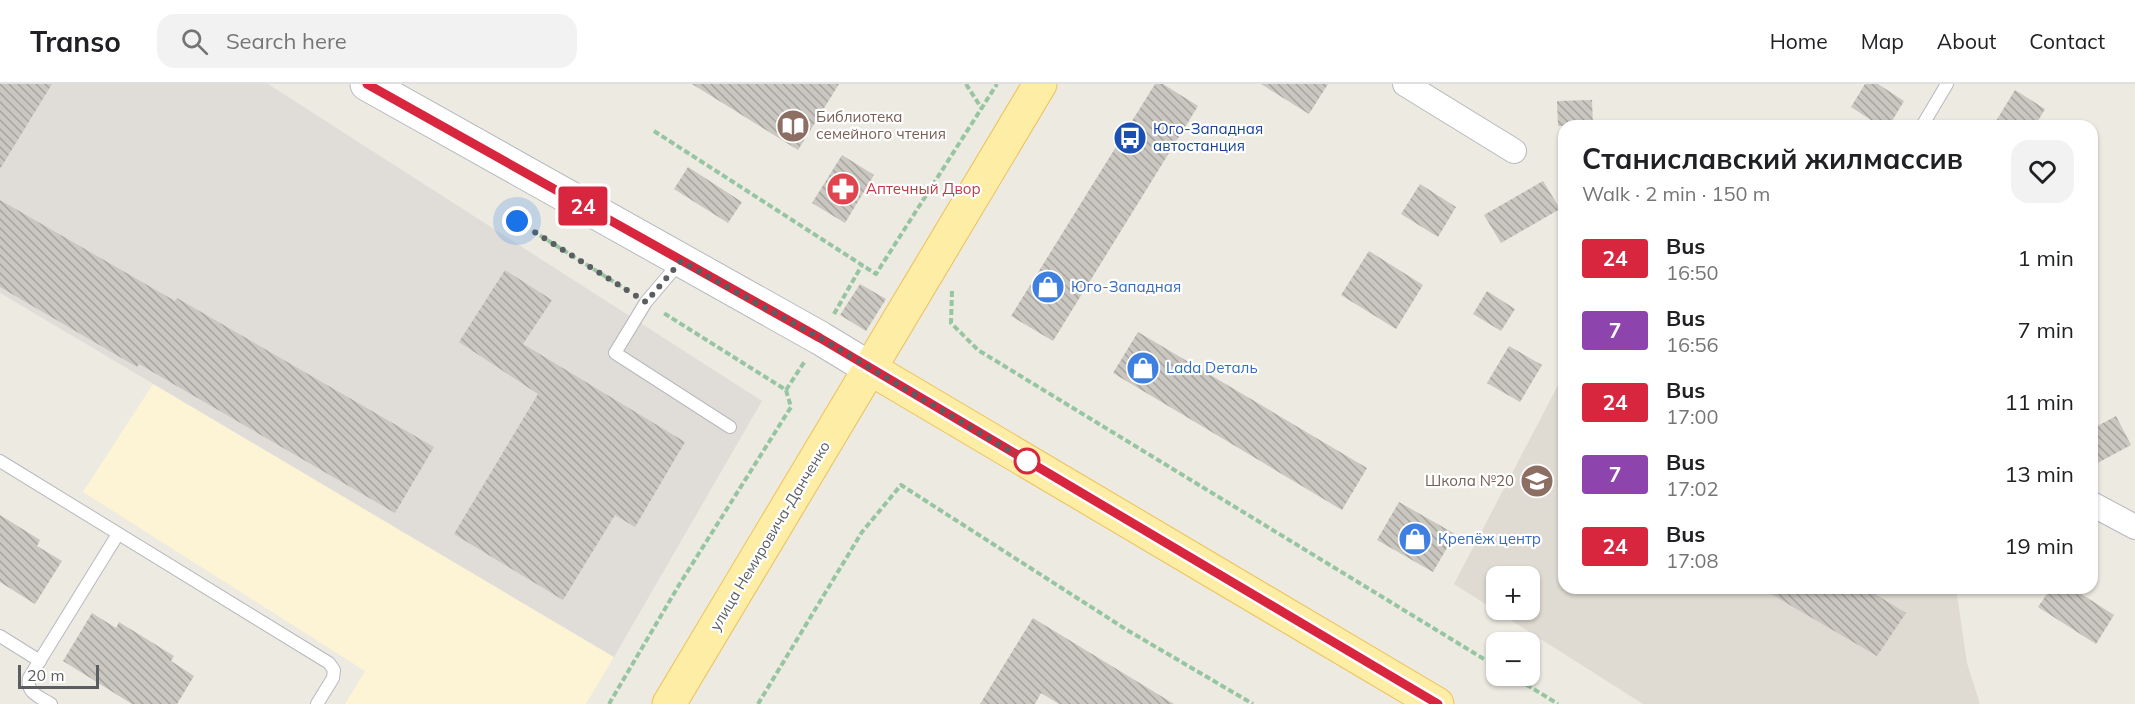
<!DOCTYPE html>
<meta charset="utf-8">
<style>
body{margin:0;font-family:Mulish,sans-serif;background:#f2f2f2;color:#202124;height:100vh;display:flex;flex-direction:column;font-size:22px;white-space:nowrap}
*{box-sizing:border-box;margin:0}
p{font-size:20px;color:#757577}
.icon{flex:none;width:33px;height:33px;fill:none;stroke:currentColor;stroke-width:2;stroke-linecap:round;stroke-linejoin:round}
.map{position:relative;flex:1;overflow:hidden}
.side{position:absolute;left:1558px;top:36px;width:540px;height:474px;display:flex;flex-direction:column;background:#fff;border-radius:18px;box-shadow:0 2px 4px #0004}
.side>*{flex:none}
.badge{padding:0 12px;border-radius:4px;font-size:21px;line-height:39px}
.tools{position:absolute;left:1486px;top:482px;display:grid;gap:12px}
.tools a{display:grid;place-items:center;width:54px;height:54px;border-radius:12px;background:#fff;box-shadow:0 2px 4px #0004;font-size:30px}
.scale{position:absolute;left:18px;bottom:15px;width:81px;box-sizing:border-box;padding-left:6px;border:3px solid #5a5d62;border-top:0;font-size:16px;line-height:21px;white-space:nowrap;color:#5a5d62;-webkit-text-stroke:4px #fff;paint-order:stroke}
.you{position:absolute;width:30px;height:30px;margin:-15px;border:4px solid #fff;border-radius:50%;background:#1a73e8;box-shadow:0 0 0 9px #1a73e833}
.map>.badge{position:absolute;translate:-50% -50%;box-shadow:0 0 0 3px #fff}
.round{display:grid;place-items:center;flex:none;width:63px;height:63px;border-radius:18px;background:#f2f2f2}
.summary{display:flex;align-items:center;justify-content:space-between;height:102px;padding:0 24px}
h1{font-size:28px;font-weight:700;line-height:45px}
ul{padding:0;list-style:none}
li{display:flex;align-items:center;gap:18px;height:72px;padding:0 24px}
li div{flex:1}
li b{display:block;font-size:22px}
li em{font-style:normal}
li .badge{min-width:66px;font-weight:700;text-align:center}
header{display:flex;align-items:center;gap:36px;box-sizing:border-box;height:84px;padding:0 30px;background:#fff;border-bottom:2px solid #e0e0e0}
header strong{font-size:28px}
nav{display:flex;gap:33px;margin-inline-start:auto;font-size:21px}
.search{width:420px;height:54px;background:#f2f2f2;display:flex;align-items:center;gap:15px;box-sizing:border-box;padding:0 21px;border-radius:18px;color:#757577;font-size:22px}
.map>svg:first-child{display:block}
</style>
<header>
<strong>Transo</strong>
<div class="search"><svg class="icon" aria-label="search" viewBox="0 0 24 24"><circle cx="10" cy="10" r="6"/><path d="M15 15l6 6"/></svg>Search here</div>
<nav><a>Home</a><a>Map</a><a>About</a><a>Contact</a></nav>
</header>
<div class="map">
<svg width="2135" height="620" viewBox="0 0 2135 620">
<defs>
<pattern id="building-back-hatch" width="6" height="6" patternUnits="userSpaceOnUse" patternTransform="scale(1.5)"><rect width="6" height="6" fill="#cac6c0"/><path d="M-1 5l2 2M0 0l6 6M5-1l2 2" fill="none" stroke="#a7a49f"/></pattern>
</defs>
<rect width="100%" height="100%" fill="#eceae1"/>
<path fill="#fdf3d5" d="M153,300L614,573L586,620H345L365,587L83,408Z"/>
<path fill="#e0ddd9" d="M0,0H268L762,317L614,573L0,209Z"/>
<path fill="#dfdbd2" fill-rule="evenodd" d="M1564,290V504H1956L1967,579L1980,620H1643L1454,500ZM1497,492H1530V525H1497Z"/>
<g fill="url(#building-back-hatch)">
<path d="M0,0H52L0,85Z"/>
<path d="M692,0H839L798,66Z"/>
<path d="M1155,0H1163L1198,22L1053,257L1011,232Z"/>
<path d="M1261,0H1328L1309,30Z"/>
<path d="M1865,0H1878L1904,17L1889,42H1880L1851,23Z"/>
<path d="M2015,6L2045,25L2035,42H1993Z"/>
<path d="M1592,16L1593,42H1558L1557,17Z"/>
<path d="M842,71L874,91L845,139L812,119Z"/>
<path d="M688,83L742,118L728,139L674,105Z"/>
<path d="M1543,97L1560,125L1501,159L1484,131Z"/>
<path d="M1420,100L1456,123L1438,153L1401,130Z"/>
<path d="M0,116L175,217L177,214L434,363L395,429L139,280L137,283L0,203Z"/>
<path d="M1369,167L1423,201L1396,245L1341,211Z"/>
<path d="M505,186L552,216L523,260L685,358L635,443L615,431L563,516L454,450L538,310L459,258Z"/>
<path d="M860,200L886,215L866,247L840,231Z"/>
<path d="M1487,207L1515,225L1501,247L1473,230Z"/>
<path d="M1138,248L1367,384L1342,426L1113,289Z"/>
<path d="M1509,262L1542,281L1520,318L1487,299Z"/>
<path d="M2116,332L2131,361L2092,382V345Z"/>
<path d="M1399,418L1455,450L1433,488L1377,456Z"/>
<path d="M0,431L40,456L37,462L62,477L35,520L0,498Z"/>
<path d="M1761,504H1865L1906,529L1877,572Z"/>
<path d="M2051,504H2072L2114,531L2096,560L2038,523Z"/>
<path d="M92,529L116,544L119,538L174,572L171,577L194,592L177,620H132L63,577Z"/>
<path d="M1033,534L1174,620H1059L1041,609L1035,620H980Z"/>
</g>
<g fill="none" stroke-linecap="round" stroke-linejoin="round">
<g stroke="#b7b9be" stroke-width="14">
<g id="lane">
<path d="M1922,42L1947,0"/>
<path d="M680,178L646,218L615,269L730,343"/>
<path d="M0,377L329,579L334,586L333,594L317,620"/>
<path d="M0,552L40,577"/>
<path d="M51,620C40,613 26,609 29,594L118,450"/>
</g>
</g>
<g stroke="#b7b9be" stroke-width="26">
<g id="street">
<path d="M1405,0L1514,67"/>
<path d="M2092,420L2135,443"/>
</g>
</g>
<g stroke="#b7bac0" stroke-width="35">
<path id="secondary" d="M367,0L820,254L871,285"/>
</g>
<g stroke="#eec158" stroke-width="35">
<g id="primary">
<path d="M871,285L1437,620"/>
<path d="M669,620L1040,0"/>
</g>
</g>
<g stroke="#97c5a2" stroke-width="4" stroke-dasharray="6 3" stroke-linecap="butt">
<path d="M966,0L982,25"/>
<path d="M654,47L876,190L997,0"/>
<path d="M517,137L630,208"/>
<path d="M952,207L951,239L978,266L1497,583"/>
<path d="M834,230L862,181"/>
<path d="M786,306L805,277"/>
<path d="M1511,591L1558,620"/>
<path d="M609,620L679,501L791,323L786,306L662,228"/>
<path d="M758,620L862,448L901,401L1127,546L1253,620"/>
</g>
<use href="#lane" stroke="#fff" stroke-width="12"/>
<use href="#street" stroke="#fff" stroke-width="24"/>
<use href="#secondary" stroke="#fff" stroke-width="33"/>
<use href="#primary" stroke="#fdeda5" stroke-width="33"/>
</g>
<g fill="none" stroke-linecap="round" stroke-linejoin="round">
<g stroke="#fff" stroke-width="14">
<path id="line" d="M367,0L820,254L1438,620"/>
</g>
<use href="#line" stroke="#d7263d" stroke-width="9"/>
<path stroke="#5a5d62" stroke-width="6" stroke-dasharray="0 10.8" d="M517,137L646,218L681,177L820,254L1027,377"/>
</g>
<defs>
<g id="library-disc" transform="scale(1.725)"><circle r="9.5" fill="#8d6e63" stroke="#fff"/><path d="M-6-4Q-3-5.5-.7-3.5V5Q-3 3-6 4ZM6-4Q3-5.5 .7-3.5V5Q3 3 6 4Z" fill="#fff"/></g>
<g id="bus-disc" transform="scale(1.725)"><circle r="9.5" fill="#1a4fb4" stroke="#fff"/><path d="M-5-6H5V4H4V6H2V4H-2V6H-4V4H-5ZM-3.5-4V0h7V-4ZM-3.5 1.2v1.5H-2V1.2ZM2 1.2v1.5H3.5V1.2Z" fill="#fff"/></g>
<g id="pharmacy-disc" transform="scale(1.725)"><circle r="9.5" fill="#e0444e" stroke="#fff"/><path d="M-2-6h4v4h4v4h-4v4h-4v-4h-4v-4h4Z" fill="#fff"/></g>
<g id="shop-disc" transform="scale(1.725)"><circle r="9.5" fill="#3f7fe0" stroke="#fff"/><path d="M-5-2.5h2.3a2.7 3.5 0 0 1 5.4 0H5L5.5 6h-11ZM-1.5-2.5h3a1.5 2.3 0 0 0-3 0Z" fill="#fff"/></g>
<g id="school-disc" transform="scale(1.725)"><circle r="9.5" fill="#8d6e63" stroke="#fff"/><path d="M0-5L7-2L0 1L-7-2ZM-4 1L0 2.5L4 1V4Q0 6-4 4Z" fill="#fff"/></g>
</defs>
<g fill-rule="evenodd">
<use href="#library-disc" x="793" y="42"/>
<use href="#bus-disc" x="1130" y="54"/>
<use href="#pharmacy-disc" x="843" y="105"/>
<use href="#shop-disc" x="1048" y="203"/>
<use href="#shop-disc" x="1143" y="284"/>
<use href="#school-disc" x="1537" y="397"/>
<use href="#shop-disc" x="1415" y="455"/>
</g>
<circle fill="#fff" stroke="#d7263d" stroke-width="3" cx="1027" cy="377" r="12"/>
<g text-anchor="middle" stroke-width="4.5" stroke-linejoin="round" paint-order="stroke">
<g font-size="15" fill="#785e54" stroke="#fff" text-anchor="start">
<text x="816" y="38">Библиотека<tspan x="816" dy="17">семейного чтения</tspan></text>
<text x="1514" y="402" text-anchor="end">Школа №20</text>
</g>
<g font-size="15" fill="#164399" stroke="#fff" text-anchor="start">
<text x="1153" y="50">Юго-Западная<tspan x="1153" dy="17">автостанция</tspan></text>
</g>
<g font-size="15" fill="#be3a42" stroke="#fff" text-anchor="start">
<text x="866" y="110">Аптечный Двор</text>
</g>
<g font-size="15" fill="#366cbe" stroke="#fff" text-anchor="start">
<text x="1071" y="208">Юго-Западная</text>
<text x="1166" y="289">Lada Dеталь</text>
<text x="1438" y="460">Крепёж центр</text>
</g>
<g font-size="15" fill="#5a5d62" stroke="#fff">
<text transform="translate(770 452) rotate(-59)" y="5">улица Немировича-Данченко</text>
</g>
</g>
</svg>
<div class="tools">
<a>+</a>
<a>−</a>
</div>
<div class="scale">20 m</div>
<div class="you" style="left:517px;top:137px"></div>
<b class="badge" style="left:583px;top:122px;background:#d7263d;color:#fff">24</b>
<section class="side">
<div class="summary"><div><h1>Станиславский жилмассив</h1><p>Walk · 2 min · 150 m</p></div><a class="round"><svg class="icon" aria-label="heart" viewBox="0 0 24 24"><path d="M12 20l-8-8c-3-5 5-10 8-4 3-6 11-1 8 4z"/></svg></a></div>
<ul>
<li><span class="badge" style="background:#d7263d;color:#fff">24</span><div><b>Bus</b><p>16:50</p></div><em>1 min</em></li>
<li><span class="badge" style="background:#8e44ad;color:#fff">7</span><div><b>Bus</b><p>16:56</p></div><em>7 min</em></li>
<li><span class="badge" style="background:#d7263d;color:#fff">24</span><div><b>Bus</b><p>17:00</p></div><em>11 min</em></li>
<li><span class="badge" style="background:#8e44ad;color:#fff">7</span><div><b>Bus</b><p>17:02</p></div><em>13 min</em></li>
<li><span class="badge" style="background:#d7263d;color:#fff">24</span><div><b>Bus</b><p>17:08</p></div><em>19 min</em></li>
</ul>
</section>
</div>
